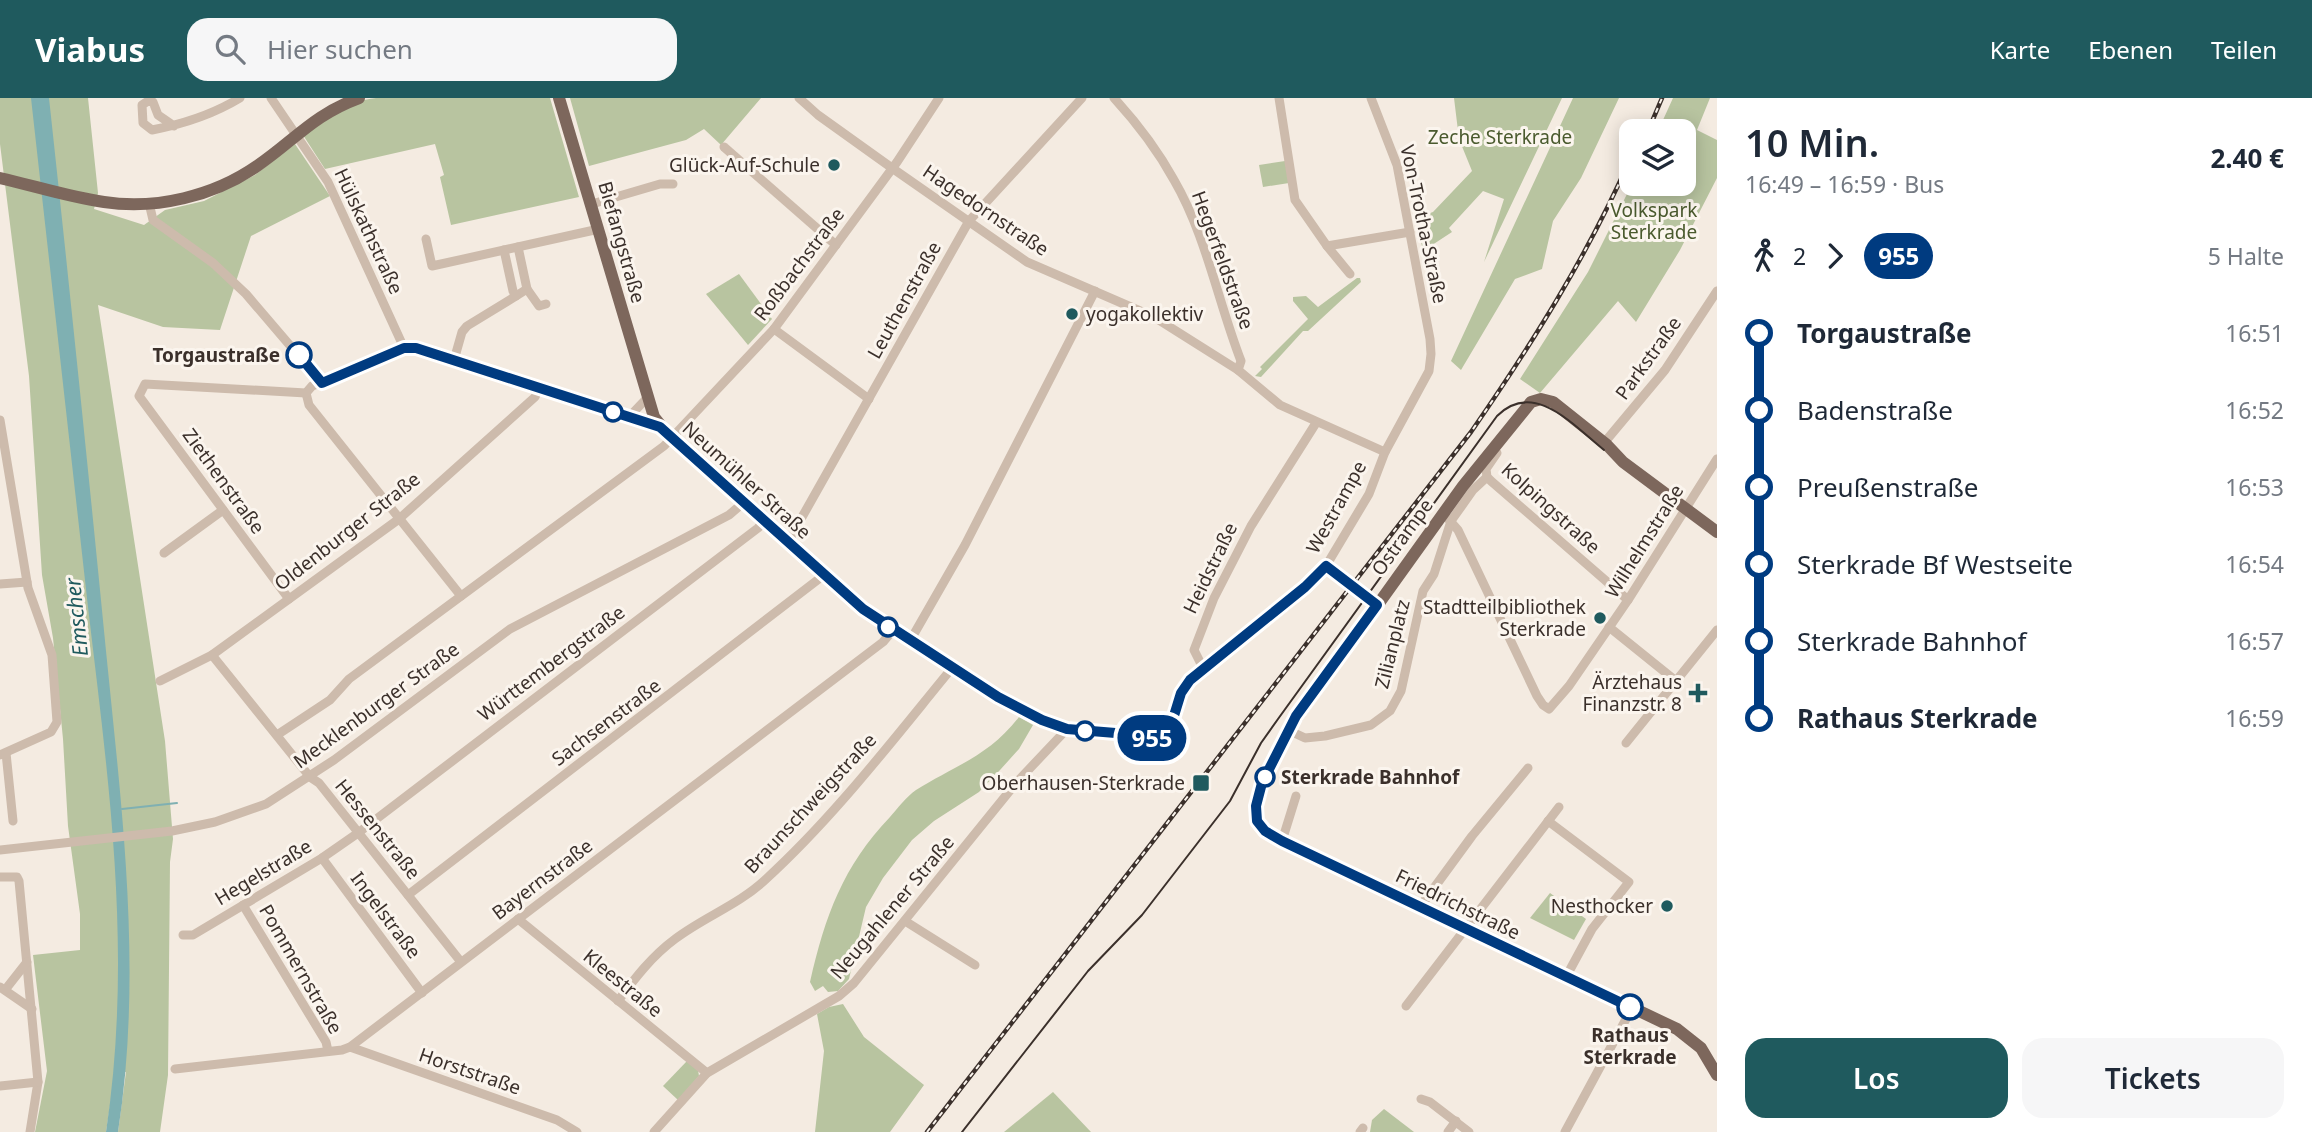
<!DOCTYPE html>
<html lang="de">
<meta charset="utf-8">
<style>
body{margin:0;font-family:"Noto Sans",sans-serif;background:#f6f6f7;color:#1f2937;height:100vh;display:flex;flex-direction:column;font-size:26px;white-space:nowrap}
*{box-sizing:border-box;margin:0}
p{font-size:23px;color:#747a83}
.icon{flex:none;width:38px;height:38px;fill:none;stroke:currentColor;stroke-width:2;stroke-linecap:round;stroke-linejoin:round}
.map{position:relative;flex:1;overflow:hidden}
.panel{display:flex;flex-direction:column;background:#fff;width:595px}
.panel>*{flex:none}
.badge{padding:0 14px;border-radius:23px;font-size:24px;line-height:46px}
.tools{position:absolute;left:1619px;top:21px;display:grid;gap:14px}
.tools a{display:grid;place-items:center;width:77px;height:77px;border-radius:14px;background:#fff;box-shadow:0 4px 18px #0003;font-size:35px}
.map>.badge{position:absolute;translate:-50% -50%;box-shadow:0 0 0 4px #fff}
.legs{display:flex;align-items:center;gap:10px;height:77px;padding:0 28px;font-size:23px}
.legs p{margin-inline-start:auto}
.overview{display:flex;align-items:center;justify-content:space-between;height:119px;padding:0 28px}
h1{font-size:38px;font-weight:600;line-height:52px}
.cta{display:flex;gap:14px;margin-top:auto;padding:14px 28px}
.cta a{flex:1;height:80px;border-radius:21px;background:#1f5a5e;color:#fff;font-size:28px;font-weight:600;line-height:80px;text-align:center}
.cta a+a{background:#f6f6f7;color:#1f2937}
ul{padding:0 28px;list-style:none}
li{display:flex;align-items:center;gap:24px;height:77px;font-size:26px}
li i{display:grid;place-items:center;width:10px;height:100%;margin:0 9px;background:currentColor}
li i::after{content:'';width:18px;height:18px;margin:-9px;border:5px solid;border-radius:50%;background:#fff}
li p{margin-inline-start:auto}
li:first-child i{background:linear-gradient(#0000 50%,currentColor 0)}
li:last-child i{background:linear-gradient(currentColor 50%,#0000 0)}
header{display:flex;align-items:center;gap:42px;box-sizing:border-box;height:98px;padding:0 35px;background:#1f5a5e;color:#fff}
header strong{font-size:33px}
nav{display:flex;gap:38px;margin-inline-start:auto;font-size:24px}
.search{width:490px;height:63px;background:#f6f6f7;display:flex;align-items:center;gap:18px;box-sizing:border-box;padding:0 24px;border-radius:21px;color:#747a83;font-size:26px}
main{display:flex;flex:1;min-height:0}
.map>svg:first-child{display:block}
</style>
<header>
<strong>Viabus</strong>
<div class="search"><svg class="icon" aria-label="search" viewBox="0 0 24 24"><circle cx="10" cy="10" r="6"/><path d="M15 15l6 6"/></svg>Hier suchen</div>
<nav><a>Karte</a><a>Ebenen</a><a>Teilen</a></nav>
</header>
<main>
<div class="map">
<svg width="1717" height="1034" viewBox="0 0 1717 1034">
<rect width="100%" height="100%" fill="#f4ebe1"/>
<g fill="#b8c4a0">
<path d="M0,0H88L98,95L94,111L144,127L165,112L204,103L255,77L295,46L330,98L251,138L220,232L163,229L98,207L165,643L173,741L170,764L168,977L160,1034H118L126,974L115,975L106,1034H35L47,973L33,857L80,852V816L68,728L63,641L53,540L42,477L29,278L0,46Z"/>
<path d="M376,0H550L579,99L451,127L440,79L444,77L435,46L325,71L303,37C325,20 348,3 376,0Z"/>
<path d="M570,0H761L721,47L704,31L686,42L589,68Z"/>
<path d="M1454,0H1562L1484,164L1504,101L1483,93L1449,130L1452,134L1423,153L1416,120L1433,114L1472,73L1459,41Z"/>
<path d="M1573,0H1619L1581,80L1553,123L1542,171L1515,181L1461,272L1451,263Z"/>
<path d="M1673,0H1710L1697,32L1717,42V80L1680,152L1636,224L1618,203L1540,295L1520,281L1588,174L1632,86H1684V33H1658Z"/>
<path d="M1285,63L1289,85L1263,89L1259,67Z"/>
<path d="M739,176L772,221L748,247L706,196Z"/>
<path d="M1357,180H1360L1361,184L1308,233H1303L1261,279L1255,278L1262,271L1260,269L1308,221L1293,203V199L1306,198L1318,209Z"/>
<path d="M1019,619L1033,627L1019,651L1000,672L979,694L934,723L912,742L883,780L866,809L849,881L838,893L828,894L823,888L815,893L810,884C825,818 843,768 890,719C898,710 906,699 916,692C956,667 989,658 1019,619Z"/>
<path d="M1550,795L1586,821L1574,842L1530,820Z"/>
<path d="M843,906L864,939L924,987L890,1034H815L824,953L817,916L829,909Z"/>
<path d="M687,963L698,972L699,978L678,1002L663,988Z"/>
<path d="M1053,994L1091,1034H1004Z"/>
<path d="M1384,1011L1414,1034H1370L1372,1022Z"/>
</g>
<path fill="#7fb0b2" d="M31,0H49C69,184 88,369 106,553C122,714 143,874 118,1034H106C133,854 109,687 88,509C69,339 50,170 31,0Z"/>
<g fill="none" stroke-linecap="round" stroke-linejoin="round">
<path stroke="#7fb0b2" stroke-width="2" d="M122,711L177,705"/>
<g stroke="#cdbbac" stroke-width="9">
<path d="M271,0L328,84L404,250"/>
<path d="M799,0L818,17L892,70L1027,164L1154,219L1238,272L1280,307L1385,354"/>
<path d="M1114,0C1136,24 1158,53 1174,82C1206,137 1218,204 1241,263L1238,272"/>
<path d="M1279,0L1295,102L1327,148L1410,134"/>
<path d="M174,28L158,17L153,4L148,3L142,7L143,25L152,32C184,26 212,17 240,0"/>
<path d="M724,49L836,147"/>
<path d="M149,105L153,122L213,165L246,196L322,285"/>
<path d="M592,106L660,86H673"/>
<path d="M426,141L432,168L599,131"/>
<path d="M1327,148L1350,176"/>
<path d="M527,191L539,208L546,206"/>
<path d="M516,198L527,191L518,149"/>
<path d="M774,231L869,301"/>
<path d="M454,262L462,234L467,228L516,198L513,193L504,152"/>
<path d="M306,295L309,307L461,498"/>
<path d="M629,319L648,299"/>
<path d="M0,322L28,490L52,557L57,624L51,634L0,657"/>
<path d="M1604,345L1665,272L1717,193"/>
<path d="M1497,355L1486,371L1487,379L1491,383L1628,502"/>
<path d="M1443,415L1458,432L1537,598L1543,607L1549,611L1569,588L1628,502L1717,361"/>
<path d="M788,444L969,123L1082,0"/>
<path d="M164,455L223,412"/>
<path d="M1326,468L1369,396L1385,354L1429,273L1431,256L1430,241L1397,67L1371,0"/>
<path d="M0,486L27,484"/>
<path d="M289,501L139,298L145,286L306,295L312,288L404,250H411L660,329"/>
<path d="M1609,529L1676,583"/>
<path d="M910,543L965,447L1095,193"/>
<path d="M212,557L310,679L319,685L461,864"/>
<path d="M1203,570L1194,552L1214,500L1251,428L1316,325"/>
<path d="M160,583L212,557L399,421L535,299L539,290"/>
<path d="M1288,632L1305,640L1325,638L1371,627L1390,613L1401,593L1423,493L1434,476L1451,423L1473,392L1487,379"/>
<path d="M277,637L330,602L349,581L664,348L774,231L897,64L939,0"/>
<path d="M1626,645L1717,532"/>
<path d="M6,655L13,723"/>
<path d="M1548,723L1629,784L1592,831L1566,879"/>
<path d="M1282,743L1296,698"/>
<path d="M0,752L172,733L215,724L266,706L334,662L510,531L729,417L743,405"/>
<path d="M322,760L422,895"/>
<path d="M0,779H17L19,783L38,984L30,1034"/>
<path d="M408,797L824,477"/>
<path d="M243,807L326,944L328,953"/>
<path d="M1420,809L1472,738L1528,670"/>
<path d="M518,821L707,975"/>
<path d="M905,823L975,867"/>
<path d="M183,837H193L322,760L358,735L758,430L764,423"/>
<path d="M0,889L32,911"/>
<path d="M5,892L27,864"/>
<path d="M618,903C635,880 652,858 675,841C704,819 738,807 765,782C834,719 892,643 952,570"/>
<path d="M1406,908L1559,709"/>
<path d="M350,949L557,1022L577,1034"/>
<path d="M175,971L342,952L350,949L883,544L893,532"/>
<path d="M0,988L38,984"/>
<path d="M1421,1001L1430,1004L1469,1034"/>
<path d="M654,1034L707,975L839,898L854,885L1016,685L1067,631"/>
<path d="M1360,1034L1363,1030"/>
<path d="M1448,1034L1456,1023"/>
<path d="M1565,1034L1632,910"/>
</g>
<g stroke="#7d675c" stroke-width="12">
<path d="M559,0L654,319L670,339L863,511L998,599L1042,622L1067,631L1162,640C1175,632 1176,595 1193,579C1235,540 1289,512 1326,468L1333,474"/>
<path d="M0,80C35,88 69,99 104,104C156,112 214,98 257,68C295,42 313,17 359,0"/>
<path d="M1717,434L1623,364L1607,347L1553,304L1541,301L1531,304L1463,388L1288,632L1262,686L1256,708L1258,726L1274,739L1677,931L1701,950L1717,977"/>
</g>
<path stroke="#3b302b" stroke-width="2" d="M962,1034L1088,873L1142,817L1230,703L1261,645L1278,621L1497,318C1534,281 1574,328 1604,352"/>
<g stroke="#3b302b" stroke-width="4.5">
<g id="rail">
<path d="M1648,33L1662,0"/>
<path d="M927,1034L1471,334C1532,246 1588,157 1631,59"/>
</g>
</g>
<use href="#rail" stroke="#fbf5ee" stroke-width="2" stroke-dasharray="5" stroke-linecap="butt"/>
<path stroke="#7d675c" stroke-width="12" d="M1333,474L1372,503"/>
</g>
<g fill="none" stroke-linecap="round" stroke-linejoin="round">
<g stroke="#fff" stroke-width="16">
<path id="line-1" d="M299,257L322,285L404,250H416L660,329L863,511L998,599L1042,622L1067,631L1164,639L1169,634L1181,595L1190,582L1305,489L1326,468L1377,507L1296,618L1262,685L1256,708L1257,723L1265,733L1282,743L1630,909"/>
</g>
<use href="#line-1" stroke="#003b80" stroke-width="10"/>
</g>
<g fill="#1f5a5e" stroke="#fbf5ee" stroke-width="2.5">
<circle cx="834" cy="67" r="7"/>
<circle cx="1072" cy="216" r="7"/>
<circle cx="1600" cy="520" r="7"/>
<path d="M1694.5 584.5h7v7h7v7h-7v7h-7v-7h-7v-7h7z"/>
<rect x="1192" y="676" width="18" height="18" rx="3.5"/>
<circle cx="1667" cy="808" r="7"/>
</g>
<g fill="#fff" stroke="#003b80" stroke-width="3.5">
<circle cx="299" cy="257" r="12"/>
<circle cx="613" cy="314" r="9"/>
<circle cx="888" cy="529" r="9"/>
<circle cx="1085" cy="633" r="9"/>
<circle cx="1265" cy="679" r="9"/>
<circle cx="1630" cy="909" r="12"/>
</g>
<g text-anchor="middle" stroke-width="6" stroke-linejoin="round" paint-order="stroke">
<g font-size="19" fill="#4a5a2e" stroke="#fbf5ee">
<text x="1500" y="46">Zeche Sterkrade</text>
<text x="1654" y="119">Volkspark<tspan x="1654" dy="22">Sterkrade</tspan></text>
</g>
<g font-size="19" fill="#3b302b" stroke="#fbf5ee" text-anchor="end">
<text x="820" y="74">Glück-Auf-Schule</text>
<text x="1086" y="223" text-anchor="start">yogakollektiv</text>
<text x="1586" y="516">Stadtteilbibliothek<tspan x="1586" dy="22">Sterkrade</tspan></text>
<text x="1682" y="591">Ärztehaus<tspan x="1682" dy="22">Finanzstr. 8</tspan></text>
<text x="1185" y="692">Oberhausen-Sterkrade</text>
<text x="1653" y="815">Nesthocker</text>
</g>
<g font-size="19" fill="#3b302b" stroke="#fbf5ee">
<text transform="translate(986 112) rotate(34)" y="7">Hagedornstraße</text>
<text transform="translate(1424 126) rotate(78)" y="7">Von-Trotha-Straße</text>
<text transform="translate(369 133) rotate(65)" y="7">Hülskathstraße</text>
<text transform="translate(622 144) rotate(74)" y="7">Biefangstraße</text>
<text transform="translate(1223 162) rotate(70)" y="7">Hegerfeldstraße</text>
<text transform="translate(799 166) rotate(-53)" y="7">Roßbachstraße</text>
<text transform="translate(904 202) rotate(-61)" y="7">Leuthenstraße</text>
<text transform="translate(1648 260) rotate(-54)" y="7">Parkstraße</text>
<text transform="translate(747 382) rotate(42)" y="7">Neumühler Straße</text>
<text transform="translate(224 383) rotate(54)" y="7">Ziethenstraße</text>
<text transform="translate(1336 409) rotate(-61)" y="7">Westrampe</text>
<text transform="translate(1551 410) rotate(42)" y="7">Kolpingstraße</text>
<text transform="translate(347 433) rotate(-38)" y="7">Oldenburger Straße</text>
<text transform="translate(1402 439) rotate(-54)" y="7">Ostrampe</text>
<text transform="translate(1644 443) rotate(-58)" y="7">Wilhelmstraße</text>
<text transform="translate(1210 470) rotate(-64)" y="7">Heidstraße</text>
<text transform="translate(1392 546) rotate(-76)" y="7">Zilianplatz</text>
<text transform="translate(551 565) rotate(-37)" y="7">Württembergstraße</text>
<text transform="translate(376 607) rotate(-36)" y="7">Mecklenburger Straße</text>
<text transform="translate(606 624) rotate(-37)" y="7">Sachsenstraße</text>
<text transform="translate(810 705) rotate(-47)" y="7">Braunschweigstraße</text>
<text transform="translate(378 731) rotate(51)" y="7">Hessenstraße</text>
<text transform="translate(263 774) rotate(-31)" y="7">Hegelstraße</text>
<text transform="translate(542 781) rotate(-37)" y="7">Bayernstraße</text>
<text transform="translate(1458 806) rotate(26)" y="7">Friedrichstraße</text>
<text transform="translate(892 809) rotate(-50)" y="7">Neugahlener Straße</text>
<text transform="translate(386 817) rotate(53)" y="7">Ingelstraße</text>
<text transform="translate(301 871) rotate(60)" y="7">Pommernstraße</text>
<text transform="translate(623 885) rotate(39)" y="7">Kleestraße</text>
<text transform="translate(470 973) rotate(19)" y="7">Horststraße</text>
</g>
<g font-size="19" font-weight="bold" fill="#3b302b" stroke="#fbf5ee" text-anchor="end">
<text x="280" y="264">Torgaustraße</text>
<text x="1281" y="686" text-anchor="start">Sterkrade Bahnhof</text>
<text x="1630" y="944" text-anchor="middle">Rathaus<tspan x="1630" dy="22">Sterkrade</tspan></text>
</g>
<g font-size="21" font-style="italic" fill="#1f5a5e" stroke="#fbf5ee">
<text transform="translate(77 519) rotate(-96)" y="7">Emscher</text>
</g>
</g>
</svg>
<div class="tools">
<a><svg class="icon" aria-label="layers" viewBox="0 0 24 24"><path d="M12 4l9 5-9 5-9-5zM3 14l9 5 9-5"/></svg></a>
</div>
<b class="badge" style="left:1152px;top:640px;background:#003b80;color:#fff">955</b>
</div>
<section class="panel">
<div class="overview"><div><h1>10 Min.</h1><p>16:49 – 16:59 · Bus</p></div><b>2.40 €</b></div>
<div class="legs"><svg class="icon" aria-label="walk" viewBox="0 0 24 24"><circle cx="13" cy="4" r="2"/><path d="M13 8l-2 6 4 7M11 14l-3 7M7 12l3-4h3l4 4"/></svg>2<svg class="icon" aria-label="forward" viewBox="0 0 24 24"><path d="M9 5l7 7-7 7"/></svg><b class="badge" style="background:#003b80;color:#fff">955</b><p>5 Halte</p></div>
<ul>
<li><i style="color:#003b80"></i><b>Torgaustraße</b><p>16:51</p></li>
<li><i style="color:#003b80"></i><span>Badenstraße</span><p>16:52</p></li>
<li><i style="color:#003b80"></i><span>Preußenstraße</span><p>16:53</p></li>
<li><i style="color:#003b80"></i><span>Sterkrade Bf Westseite</span><p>16:54</p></li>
<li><i style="color:#003b80"></i><span>Sterkrade Bahnhof</span><p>16:57</p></li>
<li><i style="color:#003b80"></i><b>Rathaus Sterkrade</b><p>16:59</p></li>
</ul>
<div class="cta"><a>Los</a><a>Tickets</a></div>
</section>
</main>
